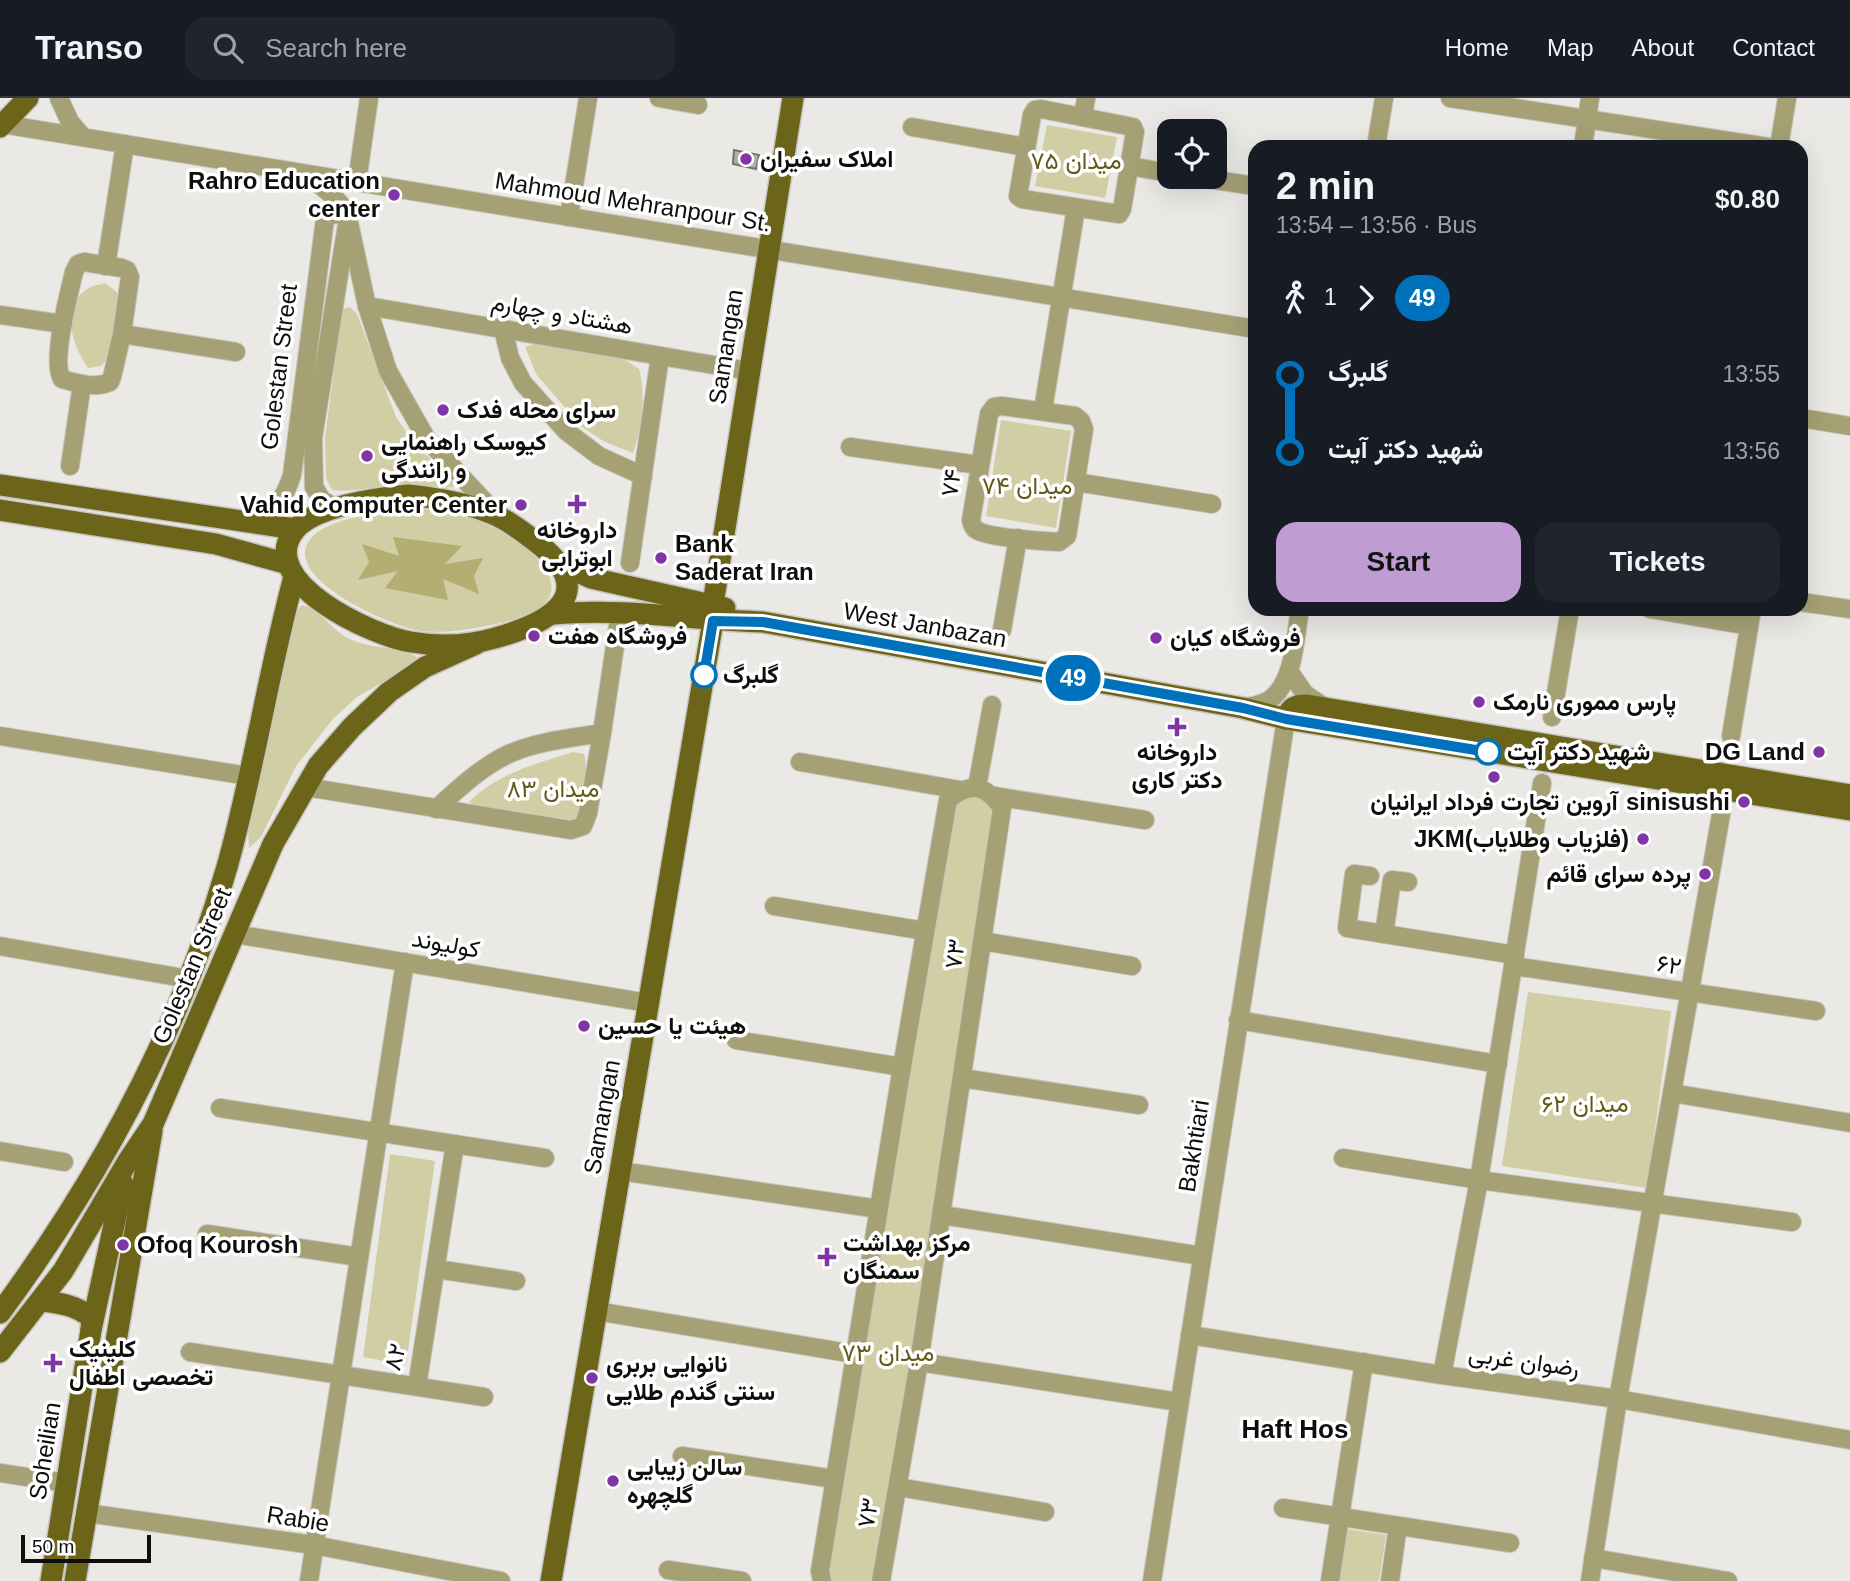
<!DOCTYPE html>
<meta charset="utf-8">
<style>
body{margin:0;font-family:Helvetica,Vazirmatn,sans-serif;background:#20242c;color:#f1f3f6;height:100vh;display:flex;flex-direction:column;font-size:26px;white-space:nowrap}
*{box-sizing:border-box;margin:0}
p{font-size:23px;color:#9ea1a6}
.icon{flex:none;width:38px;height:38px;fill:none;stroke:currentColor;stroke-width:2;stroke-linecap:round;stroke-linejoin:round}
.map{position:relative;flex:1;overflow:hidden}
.side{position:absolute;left:1248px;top:42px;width:560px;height:476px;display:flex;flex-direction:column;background:#171b24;border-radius:21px;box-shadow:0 7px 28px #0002}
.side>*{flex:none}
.badge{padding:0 14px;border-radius:23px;font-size:24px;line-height:46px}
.tools{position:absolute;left:1157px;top:21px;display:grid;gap:14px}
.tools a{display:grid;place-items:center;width:70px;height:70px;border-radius:14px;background:#171b24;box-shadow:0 7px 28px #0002;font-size:35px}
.scale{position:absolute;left:21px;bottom:18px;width:130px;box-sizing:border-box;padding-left:7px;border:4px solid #0e0e0c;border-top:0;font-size:19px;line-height:24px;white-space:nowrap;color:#0e0e0c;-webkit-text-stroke:5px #fff;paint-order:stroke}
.map>.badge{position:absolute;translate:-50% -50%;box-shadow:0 0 0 4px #fff}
.legs{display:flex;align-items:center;gap:10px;height:77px;padding:0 28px;font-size:23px}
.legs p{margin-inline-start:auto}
.summary{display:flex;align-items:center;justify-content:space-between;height:119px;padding:0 28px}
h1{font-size:38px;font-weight:700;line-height:52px}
.action{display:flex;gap:14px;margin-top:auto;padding:14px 28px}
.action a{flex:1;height:80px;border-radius:21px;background:#bf9dd2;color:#111;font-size:28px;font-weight:700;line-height:80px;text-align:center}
.action a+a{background:#20242c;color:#f1f3f6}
ul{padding:0 28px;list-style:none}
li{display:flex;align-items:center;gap:24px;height:77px;font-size:26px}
li i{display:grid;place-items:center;width:10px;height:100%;margin:0 9px;background:currentColor}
li i::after{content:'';width:18px;height:18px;margin:-9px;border:5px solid;border-radius:50%;background:#171b24}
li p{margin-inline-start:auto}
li:first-child i{background:linear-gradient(#0000 50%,currentColor 0)}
li:last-child i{background:linear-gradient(currentColor 50%,#0000 0)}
header{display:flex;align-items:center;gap:42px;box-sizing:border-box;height:98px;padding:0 35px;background:#171b24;border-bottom:2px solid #363941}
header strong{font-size:33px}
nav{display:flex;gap:38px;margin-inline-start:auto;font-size:24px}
.search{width:490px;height:63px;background:#20242c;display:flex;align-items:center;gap:18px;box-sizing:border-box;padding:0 24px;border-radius:21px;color:#9ea1a6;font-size:26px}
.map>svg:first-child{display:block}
</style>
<header>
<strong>Transo</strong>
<div class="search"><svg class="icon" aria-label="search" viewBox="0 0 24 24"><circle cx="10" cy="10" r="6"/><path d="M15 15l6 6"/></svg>Search here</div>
<nav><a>Home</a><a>Map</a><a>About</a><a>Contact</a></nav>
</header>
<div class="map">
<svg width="1850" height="1483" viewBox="0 0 1850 1483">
<rect width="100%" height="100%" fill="#eae9e5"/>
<g fill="#d1cda5">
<path d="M1047,27L1117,39L1105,100L1035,88Z"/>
<path d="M105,185L117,194L119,208L113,255L101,268L88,270C73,248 58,207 89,190C93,187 100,187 105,185Z"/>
<path d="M350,209L357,216L396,319L415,347L450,378L454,389C440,391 425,386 410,386C384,385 358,395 332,392L326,380L325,340L342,211Z"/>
<path d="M538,245L625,262L639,271C646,296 642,330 633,355L605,344L582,329L536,276L525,249Z"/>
<path d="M1001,322L1071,333L1056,430L986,418Z"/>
<path d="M403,411C424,411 446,411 466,418C522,437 608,501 500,525C472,531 444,537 416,532C388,527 274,477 313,438C331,420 378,415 403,411Z"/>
<path d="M302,507C322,512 332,534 352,542C373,551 397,548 417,559L412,568L357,599L333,621L296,668L261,739L249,750L248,733L296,514Z"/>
<path d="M573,654L584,656C589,671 583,709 574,722L477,709L469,704C493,678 539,664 573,654Z"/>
<path d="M977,689L1002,710L881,1483H822L948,702Z"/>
<path d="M1528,894L1671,913L1647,1090L1502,1068Z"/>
<path d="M390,1056L435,1063L406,1267L363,1259Z"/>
<path d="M1347,1431L1386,1437L1379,1483H1339Z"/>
</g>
<path fill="#b4ae73" d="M393,439L462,448L445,466L483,460L474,478L479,496L443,481L448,502L385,490L398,473L358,482L369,464L362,446L399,458Z"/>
<path fill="#b1b0ac" stroke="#74736f" stroke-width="2" d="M734,52L759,57L756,71L733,66Z"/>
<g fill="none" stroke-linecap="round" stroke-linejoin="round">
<g stroke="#c7c6c2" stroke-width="20">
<g id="minor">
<path d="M59,0L70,24L83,39"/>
<path d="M659,0L698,7"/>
<path d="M1450,0L1768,49"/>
<path d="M1041,11L1133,29L1135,34L1122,111L1119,116L1022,101L1018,98L1032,17L1035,12Z"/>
<path d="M1083,19L1086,0"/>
<path d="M2,26L1255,231"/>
<path d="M912,29L1026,49"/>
<path d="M1376,49L1384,0"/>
<path d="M1583,49L1590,0"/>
<path d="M1779,49L1787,0"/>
<path d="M1129,68L1169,75"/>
<path d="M306,76C319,87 345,104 348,120L313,340L314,389L322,402L336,410"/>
<path d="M1196,79L1248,87"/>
<path d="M357,84L369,0"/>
<path d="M569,119L588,0"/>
<path d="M84,164L122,170L127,172L130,179L122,236L112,279L110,284C95,291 77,285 62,281C51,264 69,195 74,174L78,166Z"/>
<path d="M106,168L125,46"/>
<path d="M367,208L749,273"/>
<path d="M0,217L63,226"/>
<path d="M503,231L510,260L523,285L566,333L599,358L643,378"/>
<path d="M122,236L236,254"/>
<path d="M1002,308L1075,318L1081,323L1084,331L1067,438L1059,444C1043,443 986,440 975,431C972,428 972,426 971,422L989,316L994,309Z"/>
<path d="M1043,312L1076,110"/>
<path d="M1801,320L1850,328"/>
<path d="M850,349L979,367"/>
<path d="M70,368L82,286"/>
<path d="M1076,384L1212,406"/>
<path d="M242,423C271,414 283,407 292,377L325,121C333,115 340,114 348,120L367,208L388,273L426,340L497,417"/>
<path d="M630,465L660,258"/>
<path d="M1801,504L1850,511"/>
<path d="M1650,511L1749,528"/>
<path d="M1002,532L1018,440"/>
<path d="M1289,573L1305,596L1326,610"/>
<path d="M1243,610C1252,608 1266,606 1273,599C1295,579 1295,539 1300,511"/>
<path d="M1552,619L1570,511"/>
<path d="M0,638L248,678"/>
<path d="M1731,638L1752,511"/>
<path d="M800,664L960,692"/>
<path d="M306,689L571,732L583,728L588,715L602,635L620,514"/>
<path d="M977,689L992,607"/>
<path d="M994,698L1145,722"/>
<path d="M436,711C459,690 482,668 511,655C539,643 572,640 602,635"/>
<path d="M1370,778L1354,776L1347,830L1515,857"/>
<path d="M774,808L925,833"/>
<path d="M235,836L648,905"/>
<path d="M1384,836L1392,782L1408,784"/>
<path d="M982,843L1132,868"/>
<path d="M0,848L189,881"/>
<path d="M405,864L341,1277L484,1299"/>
<path d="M1514,868L1816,913"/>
<path d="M1238,922L1498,966"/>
<path d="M736,942L902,969"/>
<path d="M962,980L1139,1007"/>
<path d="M1672,995L1850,1025"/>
<path d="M220,1010L545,1060"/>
<path d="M0,1053L64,1064"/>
<path d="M1343,1060L1479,1082L1792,1124"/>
<path d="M620,1073L879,1111"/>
<path d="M942,1117L1202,1158"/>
<path d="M207,1136L359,1159"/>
<path d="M436,1171L516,1183"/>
<path d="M596,1213L854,1256"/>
<path d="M1190,1237L1442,1277L1618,1301L1850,1342"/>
<path d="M190,1254L341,1277L309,1483"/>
<path d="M919,1264L1179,1304"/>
<path d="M1442,1277L1479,1082L1542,685"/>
<path d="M417,1288L455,1046"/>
<path d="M682,1358L835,1381"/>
<path d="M0,1375L66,1385"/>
<path d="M898,1389L1045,1414"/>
<path d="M1283,1410L1510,1445"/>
<path d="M86,1415L314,1447L501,1483"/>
<path d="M1593,1460L1728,1483"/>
<path d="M668,1472L742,1483"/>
<path d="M822,1483L820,1473L902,969L948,702C970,683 986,687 1002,710L919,1264L881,1483"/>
<path d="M1152,1483L1286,621"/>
<path d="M1330,1483L1364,1264"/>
<path d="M1390,1483L1398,1428"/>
<path d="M1590,1483L1618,1301L1722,711"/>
</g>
</g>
<g stroke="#c7c6c2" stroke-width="24">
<g id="major">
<path d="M0,29L28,0"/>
<path d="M0,387L295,431"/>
<path d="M408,397C438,400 468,405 495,417C509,423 523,434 535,443C602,494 553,524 495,540C467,548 440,549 411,544C373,538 255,484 294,433C313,408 379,400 408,397Z"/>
<path d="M0,412L216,446L288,466"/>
<path d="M562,467L591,480L725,510"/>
<path d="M713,506L793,0"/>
<path d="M554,516C624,510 693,522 763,524L1243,610L1286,621L1850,712"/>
<path d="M1286,621C1290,609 1295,607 1307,607L1850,697"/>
<path d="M40,1203C61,1205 75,1207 92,1220L91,1232"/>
<path d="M0,1215C99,1081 181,930 227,769C254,673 268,575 294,479"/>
<path d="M0,1254L63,1173L128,1063L153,1026L273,746L318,668L352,629L389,594L425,569L476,546"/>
<path d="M51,1483L91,1232L123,1086"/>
<path d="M75,1483L152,1033"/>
<path d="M551,1483L713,523"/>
</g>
</g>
<use href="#minor" stroke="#a6a174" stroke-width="18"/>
<use href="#major" stroke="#6c6418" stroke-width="21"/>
</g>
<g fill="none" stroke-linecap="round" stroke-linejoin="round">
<g stroke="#fff" stroke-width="16">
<path id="line-1" d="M704,577L713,523L763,524L1243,610L1286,621L1488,654"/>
</g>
<use href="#line-1" stroke="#0072bc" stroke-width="10"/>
</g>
<g fill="#8134a5" stroke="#fff" stroke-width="2.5">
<circle cx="746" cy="61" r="7"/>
<circle cx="394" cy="97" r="7"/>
<circle cx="443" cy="312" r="7"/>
<circle cx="367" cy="358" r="7"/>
<path d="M573.5 395.5h7v7h7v7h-7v7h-7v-7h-7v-7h7z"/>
<circle cx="521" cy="407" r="7"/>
<circle cx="661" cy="460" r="7"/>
<circle cx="534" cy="538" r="7"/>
<circle cx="1156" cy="540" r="7"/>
<circle cx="1479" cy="604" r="7"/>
<path d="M1173.5 618.5h7v7h7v7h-7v7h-7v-7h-7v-7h7z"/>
<circle cx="1819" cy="654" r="7"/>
<circle cx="1494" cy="679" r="7"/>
<circle cx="1744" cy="704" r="7"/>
<circle cx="1643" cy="741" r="7"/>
<circle cx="1705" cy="776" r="7"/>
<circle cx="584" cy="928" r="7"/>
<circle cx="123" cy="1147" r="7"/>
<path d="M823.5 1148.5h7v7h7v7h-7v7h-7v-7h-7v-7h7z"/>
<path d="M49.5 1254.5h7v7h7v7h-7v7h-7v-7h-7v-7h7z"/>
<circle cx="592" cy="1280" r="7"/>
<circle cx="613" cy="1383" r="7"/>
</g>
<g fill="#fff" stroke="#0072bc" stroke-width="3.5">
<circle cx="704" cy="577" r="12"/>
<circle cx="1488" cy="654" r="12"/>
</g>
<g text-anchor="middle" stroke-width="7" stroke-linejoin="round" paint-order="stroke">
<g font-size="24" font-weight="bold" fill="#0e0e0c" stroke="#fff" text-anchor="start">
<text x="760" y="69">املاک سفیران</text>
<text x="380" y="91" text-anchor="end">Rahro Education<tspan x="380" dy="28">center</tspan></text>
<text x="457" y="320">سرای محله فدک</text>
<text x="381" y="352">کیوسک راهنمایی<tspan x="381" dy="28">و رانندگی</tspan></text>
<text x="507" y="415" text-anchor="end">Vahid Computer Center</text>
<text x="577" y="440" text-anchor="middle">داروخانه<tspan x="577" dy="28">ابوترابی</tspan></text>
<text x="675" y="454">Bank<tspan x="675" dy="28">Saderat Iran</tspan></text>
<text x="548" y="546">فروشگاه هفت</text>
<text x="1170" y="548">فروشگاه کیان</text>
<text x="1493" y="612">پارس مموری نارمک</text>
<text x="1177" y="662" text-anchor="middle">داروخانه<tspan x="1177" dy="28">دکتر کاری</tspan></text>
<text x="1805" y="662" text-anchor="end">DG Land</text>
<text x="1494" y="712" text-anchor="middle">آروین تجارت فرداد ایرانیان</text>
<text x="1730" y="712" text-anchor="end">sinisushi</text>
<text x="1629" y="749" text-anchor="end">JKM(فلزیاب وطلایاب)</text>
<text x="1691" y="784" text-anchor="end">پرده سرای قائم</text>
<text x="598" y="936">هیئت یا حسین</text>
<text x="843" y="1153">مرکز بهداشت<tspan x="843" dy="28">سمنگان</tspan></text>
<text x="137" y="1155">Ofoq Kourosh</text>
<text x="69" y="1259">کلینیک<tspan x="69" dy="28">تخصصی اطفال</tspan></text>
<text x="606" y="1274">نانوایی بربری<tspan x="606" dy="28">سنتی گندم طلایی</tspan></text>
<text x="627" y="1377">سالن زیبایی<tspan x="627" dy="28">گلچهره</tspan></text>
</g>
<g font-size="24" fill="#615915" stroke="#fff">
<text x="1076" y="71">میدان ۷۵</text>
<text x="1027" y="396">میدان ۷۴</text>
<text x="553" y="699">میدان ۸۳</text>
<text x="1585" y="1014">میدان ۶۲</text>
<text x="888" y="1263">میدان ۷۳</text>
</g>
<g font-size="24" fill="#0e0e0c" stroke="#fff">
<text transform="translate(633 104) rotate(9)" y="8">Mahmoud Mehranpour St.</text>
<text transform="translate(562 216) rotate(10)" y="8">هشتاد و چهارم</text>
<text transform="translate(726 249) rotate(-81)" y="8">Samangan</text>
<text transform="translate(279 269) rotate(-83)" y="8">Golestan Street</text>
<text transform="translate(951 385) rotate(-81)" y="8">۷۴</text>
<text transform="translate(925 527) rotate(10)" y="8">West Janbazan</text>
<text transform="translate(446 846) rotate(10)" y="8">کولیوند</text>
<text transform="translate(955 856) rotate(-82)" y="8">۷۳</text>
<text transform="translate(1669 867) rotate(10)" y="8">۶۲</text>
<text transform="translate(192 868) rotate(-67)" y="8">Golestan Street</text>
<text transform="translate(602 1019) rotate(-80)" y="8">Samangan</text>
<text transform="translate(1194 1048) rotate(-81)" y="8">Bakhtiari</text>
<text transform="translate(395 1259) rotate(-76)" y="8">۸۲</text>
<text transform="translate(1524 1263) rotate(8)" y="8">رضوان غربی</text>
<text transform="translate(45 1353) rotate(-81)" y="8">Soheilian</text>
<text transform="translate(868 1415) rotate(-80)" y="8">۷۳</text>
<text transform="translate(298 1421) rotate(9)" y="8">Rabie</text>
</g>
<g font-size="24" font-weight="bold" fill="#0e0e0c" stroke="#fff" text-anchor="start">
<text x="723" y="585">گلبرگ</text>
<text x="1507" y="662">شهید دکتر آیت</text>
</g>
<g font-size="26" font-weight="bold" fill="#0e0e0c" stroke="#fff">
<text x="1295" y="1340">Haft Hos</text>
</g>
</g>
</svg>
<div class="tools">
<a><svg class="icon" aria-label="locate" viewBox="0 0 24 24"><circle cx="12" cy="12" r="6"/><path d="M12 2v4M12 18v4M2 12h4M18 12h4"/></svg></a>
</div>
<div class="scale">50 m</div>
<b class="badge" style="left:1073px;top:580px;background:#0072bc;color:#fff">49</b>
<section class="side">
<div class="summary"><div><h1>2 min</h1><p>13:54 – 13:56 · Bus</p></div><b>$0.80</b></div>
<div class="legs"><svg class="icon" aria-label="walk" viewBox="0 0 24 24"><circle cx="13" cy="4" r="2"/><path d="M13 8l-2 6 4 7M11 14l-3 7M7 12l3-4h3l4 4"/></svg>1<svg class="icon" aria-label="forward" viewBox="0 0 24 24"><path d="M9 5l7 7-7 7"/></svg><b class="badge" style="background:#0072bc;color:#fff">49</b></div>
<ul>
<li><i style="color:#0072bc"></i><b>گلبرگ</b><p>13:55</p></li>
<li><i style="color:#0072bc"></i><b>شهید دکتر آیت</b><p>13:56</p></li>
</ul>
<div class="action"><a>Start</a><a>Tickets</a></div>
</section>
</div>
